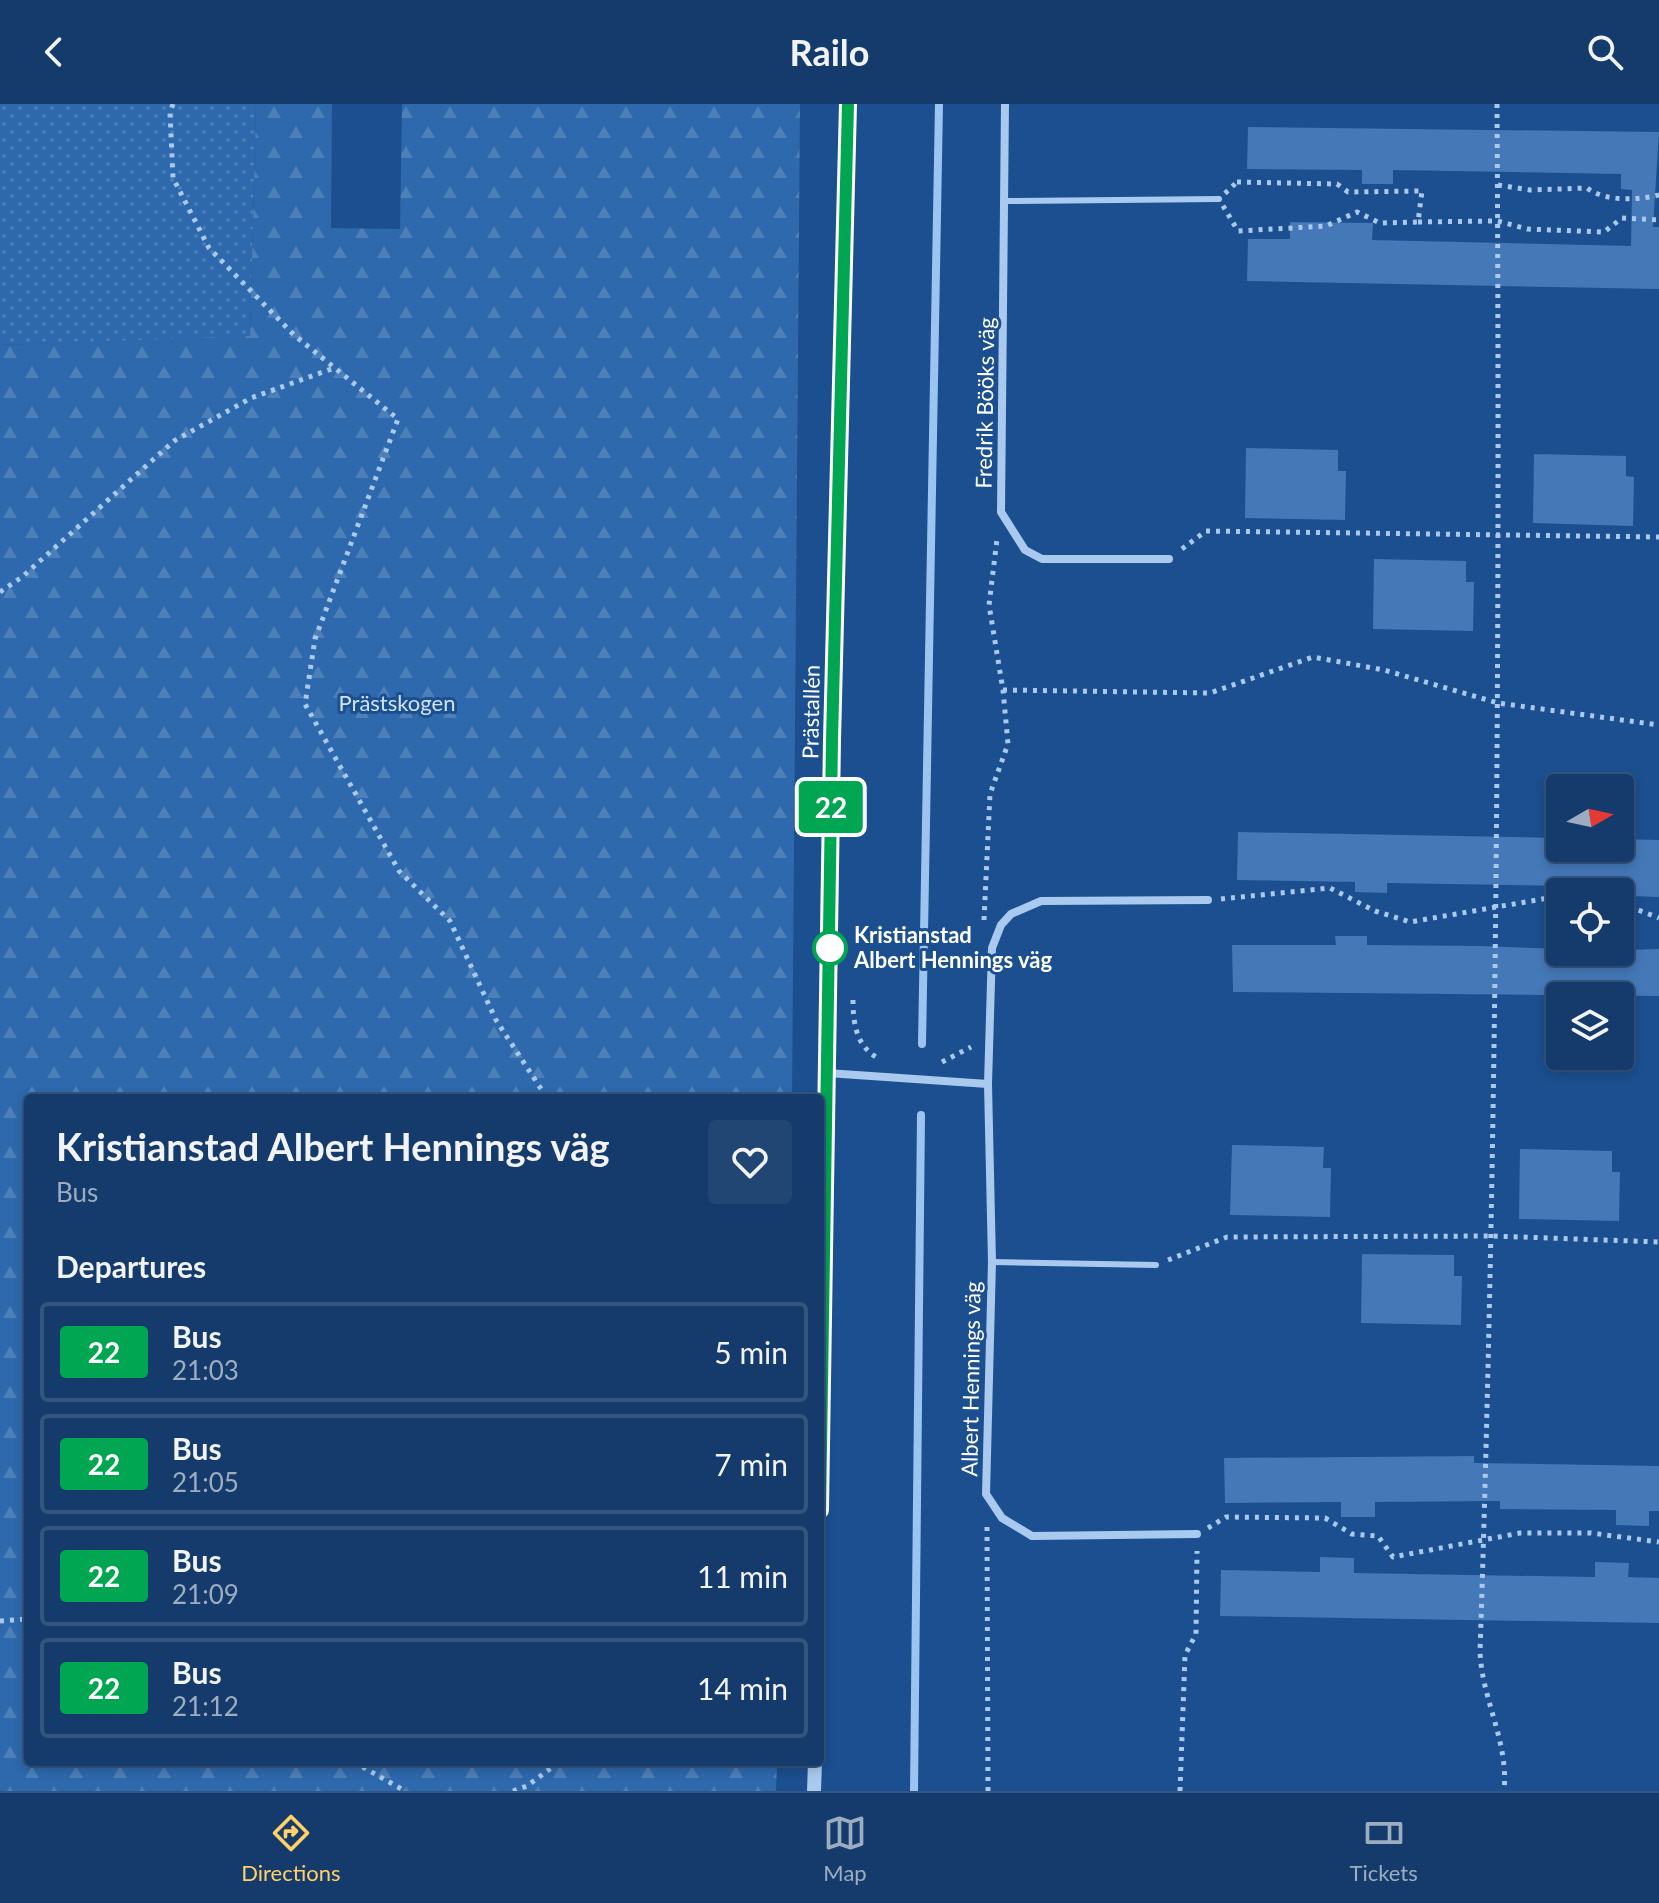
<!DOCTYPE html>
<meta charset="utf-8">
<style>
body{margin:0;font-family:Lato,sans-serif;background:#214673;color:#f1f3f6;height:100vh;display:flex;flex-direction:column;font-size:30px;white-space:nowrap}
*{box-sizing:border-box;margin:0}
p{font-size:26px;color:#9dadc1}
.icon{flex:none;width:44px;height:44px;fill:none;stroke:currentColor;stroke-width:2;stroke-linecap:round;stroke-linejoin:round}
.map{position:relative;flex:1;overflow:hidden}
.side{position:absolute;left:24px;top:990px;width:800px;height:672px;display:flex;flex-direction:column;background:#143b6b;border-radius:8px;box-shadow:0 4px 12px #0003,0 0 0 2px #33557e}
.side>*{flex:none}
.badge{padding:0 16px;border-radius:6px;font-size:28px;line-height:52px}
.needle{width:52px;rotate:81deg}
.buttons{position:absolute;left:1546px;top:670px;display:grid;gap:16px}
.buttons a{display:grid;place-items:center;width:88px;height:88px;border-radius:8px;background:#143b6b;box-shadow:0 4px 12px #0003,0 0 0 2px #33557e;font-size:40px}
.map>.badge{position:absolute;translate:-50% -50%;box-shadow:0 0 0 4px #fff}
h2{padding:0 32px;font-size:30px;line-height:72px}
.round{display:grid;place-items:center;flex:none;width:84px;height:84px;border-radius:8px;background:#214673}
.headline{display:flex;align-items:center;justify-content:space-between;height:136px;padding:0 32px}
h1{font-size:38px;font-weight:700;line-height:60px}
ul{padding:0;list-style:none}
li{display:flex;align-items:center;gap:24px;height:100px;margin:0 16px 12px;padding:0 16px;border:4px solid #33557e;border-radius:8px}
li div{flex:1}
li b{display:block;font-size:30px}
li em{font-style:normal}
li .badge{min-width:88px;font-weight:700;text-align:center}
header{display:flex;justify-content:space-between;align-items:center;height:104px;padding:0 32px;background:#143b6b;font-size:36px;font-weight:700}
.dock{display:flex;justify-content:space-around;align-items:center;height:112px;border-top:2px solid #33557e;background:#143b6b;font-size:22px;color:#9dadc1}
.dock a{display:grid;justify-items:center;gap:4px}
.dock .on{color:#ffd166}
.map>svg:first-child{display:block}
</style>
<header><svg class="icon" aria-label="back" viewBox="0 0 24 24"><path d="M15 5l-7 7 7 7"/></svg>Railo<svg class="icon" aria-label="search" viewBox="0 0 24 24"><circle cx="10" cy="10" r="6"/><path d="M15 15l6 6"/></svg></header>
<div class="map">
<svg width="1659" height="1687" viewBox="0 0 1659 1687">
<defs>
<pattern id="grass-dots" width="8" height="8" patternUnits="userSpaceOnUse" patternTransform="scale(2)"><rect width="8" height="8" fill="#2e69ad"/><path d="M2 2h.1M6 6h.1" fill="none" stroke="#4d80b9" stroke-width="1.8" stroke-linecap="round"/></pattern>
<pattern id="forest-firs" width="22" height="20" patternUnits="userSpaceOnUse" patternTransform="scale(2)"><rect width="22" height="20" fill="#2e69ad"/><path d="M5 1l3.5 6h-7zM16 11l3.5 6h-7z" fill="#4d80b9"/></pattern>
</defs>
<rect width="100%" height="100%" fill="#1b4f8f"/>
<path fill="url(#grass-dots)" d="M0,0H256L250,233L0,241Z"/>
<path fill="url(#forest-firs)" d="M256,0H332L331,124L400,125L402,0H800L792,994H28V1658H777L776,1687H0V241L250,232Z"/>
<g fill="none" stroke-linecap="round" stroke-linejoin="round">
<g stroke="#9cc4f0" stroke-width="8">
<path d="M922,940L939,0"/>
<path d="M914,1687L921,1011"/>
</g>
</g>
<g fill="#4478b7">
<path d="M1248,23L1659,28L1653,123H1659V185L1247,177L1248,135H1290V118L1373,119L1372,136L1631,142L1632,86L1621,85V70L1393,66V80H1362V66L1247,65Z"/>
<path d="M1246,344L1338,346V367H1346L1345,416L1245,414Z"/>
<path d="M1534,350L1626,352V372L1634,373L1633,422L1533,419Z"/>
<path d="M1374,455L1466,457V478H1474L1473,527L1373,525Z"/>
<path d="M1238,728L1560,734V744H1620V735L1659,736V793L1630,792V783L1387,779V789L1355,788V778L1237,776Z"/>
<path d="M1335,832H1367V841L1481,842L1560,845V848L1659,845V892L1233,888L1232,841H1336Z"/>
<path d="M1232,1041L1324,1043L1323,1064H1331L1330,1113L1230,1111Z"/>
<path d="M1520,1045L1612,1047V1068H1620L1619,1117L1519,1115Z"/>
<path d="M1362,1150L1454,1151V1172H1462L1461,1221L1361,1219Z"/>
<path d="M1474,1352V1359L1659,1362V1407H1649V1422L1616,1421V1406L1500,1405V1397L1375,1398V1413H1341V1398L1225,1399L1224,1354Z"/>
<path d="M1320,1453L1354,1454V1469L1470,1471L1595,1473V1458L1629,1459L1628,1473L1659,1474V1519L1220,1512L1221,1466L1320,1468Z"/>
</g>
<g fill="none" stroke-linecap="round" stroke-linejoin="round">
<g stroke="#a9c9ee" stroke-width="5" stroke-dasharray="4 6" stroke-linecap="butt">
<path d="M173,0L170,9L173,74L209,144L294,231L398,315L315,535L305,600L399,767L450,817L496,916L547,994"/>
<path d="M1497,0C1500,516 1497,1032 1480,1548C1482,1596 1509,1638 1504,1687"/>
<path d="M1237,78L1337,80L1348,88L1422,87L1418,118L1380,119L1357,108L1326,122L1238,127L1219,95Z"/>
<path d="M1498,81L1530,86L1587,84C1605,98 1638,96 1659,91"/>
<path d="M1498,117L1527,125L1604,128L1622,114L1659,116"/>
<path d="M1418,118L1497,117"/>
<path d="M1182,445L1206,427L1659,433"/>
<path d="M0,488L22,473L174,337L251,294L334,264"/>
<path d="M1003,586L1210,589L1313,553L1384,566L1498,599L1659,621"/>
<path d="M1589,788H1590"/>
<path d="M1221,795L1330,784L1375,807L1410,818L1560,792"/>
<path d="M1620,799L1659,814"/>
<path d="M984,816L990,690L1008,640L1003,586L989,501L997,435"/>
<path d="M853,896C853,918 856,941 876,953"/>
<path d="M942,958L971,943"/>
<path d="M1168,1156L1227,1133L1493,1132L1659,1138"/>
<path d="M987,1423L988,1687"/>
<path d="M1208,1424L1226,1413L1325,1414L1352,1430L1378,1432L1393,1453L1520,1429H1591L1659,1438"/>
<path d="M0,1517L28,1515"/>
<path d="M354,1658L405,1687"/>
<path d="M513,1687L527,1682L559,1658"/>
<path d="M1180,1687L1185,1551L1196,1530L1197,1447"/>
</g>
<g stroke="#a9c9ee" stroke-width="6">
<path d="M1007,97L1219,95"/>
<path d="M992,1158L1156,1161"/>
</g>
<g stroke="#a9c9ee" stroke-width="8">
<path d="M1005,0L1001,408L1025,446L1042,455H1169"/>
<path d="M827,969L988,980"/>
<path d="M1197,1430L1032,1432L1002,1414L986,1390L992,1158L988,980L992,844L1001,821L1011,810L1041,797L1208,796"/>
</g>
<g stroke="#a9c9ee" stroke-width="14">
<path d="M820,1409L832,636L848,0"/>
<path d="M814,1687L815,1658"/>
</g>
</g>
<g fill="none" stroke-linecap="round" stroke-linejoin="round">
<g stroke="#fff" stroke-width="18">
<path id="line" d="M820,1406L832,636L848,0"/>
</g>
<use href="#line" stroke="#00a651" stroke-width="12"/>
</g>
<circle fill="#fff" stroke="#00a651" stroke-width="4" cx="830" cy="844" r="16"/>
<g text-anchor="middle" stroke-width="6" stroke-linejoin="round" paint-order="stroke">
<g font-size="22" fill="#fff" stroke="#1b4f8f">
<text transform="translate(985 299) rotate(-89)" y="8">Fredrik Bööks väg</text>
<text transform="translate(811 608) rotate(-89)" y="8">Prästallén</text>
<text transform="translate(971 1275) rotate(-89)" y="8">Albert Hennings väg</text>
</g>
<g font-size="22" fill="#cfe3fa" stroke="#1b4f8f">
<text x="397" y="607">Prästskogen</text>
</g>
<g font-size="22" font-weight="bold" fill="#fff" stroke="#1b4f8f" text-anchor="start">
<text x="854" y="839">Kristianstad<tspan x="854" dy="25">Albert Hennings väg</tspan></text>
</g>
</g>
</svg>
<div class="buttons">
<a><svg class="needle" viewBox="-14 -14 28 28"><path d="M0-13l5 13h-10z" fill="#e53935"/><path d="M0 13l5-13h-10z" fill="#9dadc1"/></svg></a>
<a><svg class="icon" aria-label="locate" viewBox="0 0 24 24"><circle cx="12" cy="12" r="6"/><path d="M12 2v4M12 18v4M2 12h4M18 12h4"/></svg></a>
<a><svg class="icon" aria-label="layers" viewBox="0 0 24 24"><path d="M12 4l9 5-9 5-9-5zM3 14l9 5 9-5"/></svg></a>
</div>
<b class="badge" style="left:831px;top:703px;background:#00a651;color:#fff">22</b>
<section class="side">
<div class="headline"><div><h1>Kristianstad Albert Hennings väg</h1><p>Bus</p></div><a class="round"><svg class="icon" aria-label="heart" viewBox="0 0 24 24"><path d="M12 20l-8-8c-3-5 5-10 8-4 3-6 11-1 8 4z"/></svg></a></div>
<h2>Departures</h2>
<ul>
<li><span class="badge" style="background:#00a651;color:#fff">22</span><div><b>Bus</b><p>21:03</p></div><em>5 min</em></li>
<li><span class="badge" style="background:#00a651;color:#fff">22</span><div><b>Bus</b><p>21:05</p></div><em>7 min</em></li>
<li><span class="badge" style="background:#00a651;color:#fff">22</span><div><b>Bus</b><p>21:09</p></div><em>11 min</em></li>
<li><span class="badge" style="background:#00a651;color:#fff">22</span><div><b>Bus</b><p>21:12</p></div><em>14 min</em></li>
</ul>
</section>
</div>
<nav class="dock">
<a class="on"><svg class="icon" aria-label="directions" viewBox="0 0 24 24"><path d="M12 3l9 9-9 9-9-9zM9 14v-3h6M13 9l2 2-2 2"/></svg>Directions</a>
<a><svg class="icon" aria-label="map" viewBox="0 0 24 24"><path d="M3 6l6-2 6 2 6-2v14l-6 2-6-2-6 2zM9 4v14M15 6v14"/></svg>Map</a>
<a><svg class="icon" aria-label="tickets" viewBox="0 0 24 24"><path d="M3 7h18v10H3zM15 7v10"/></svg>Tickets</a>
</nav>
